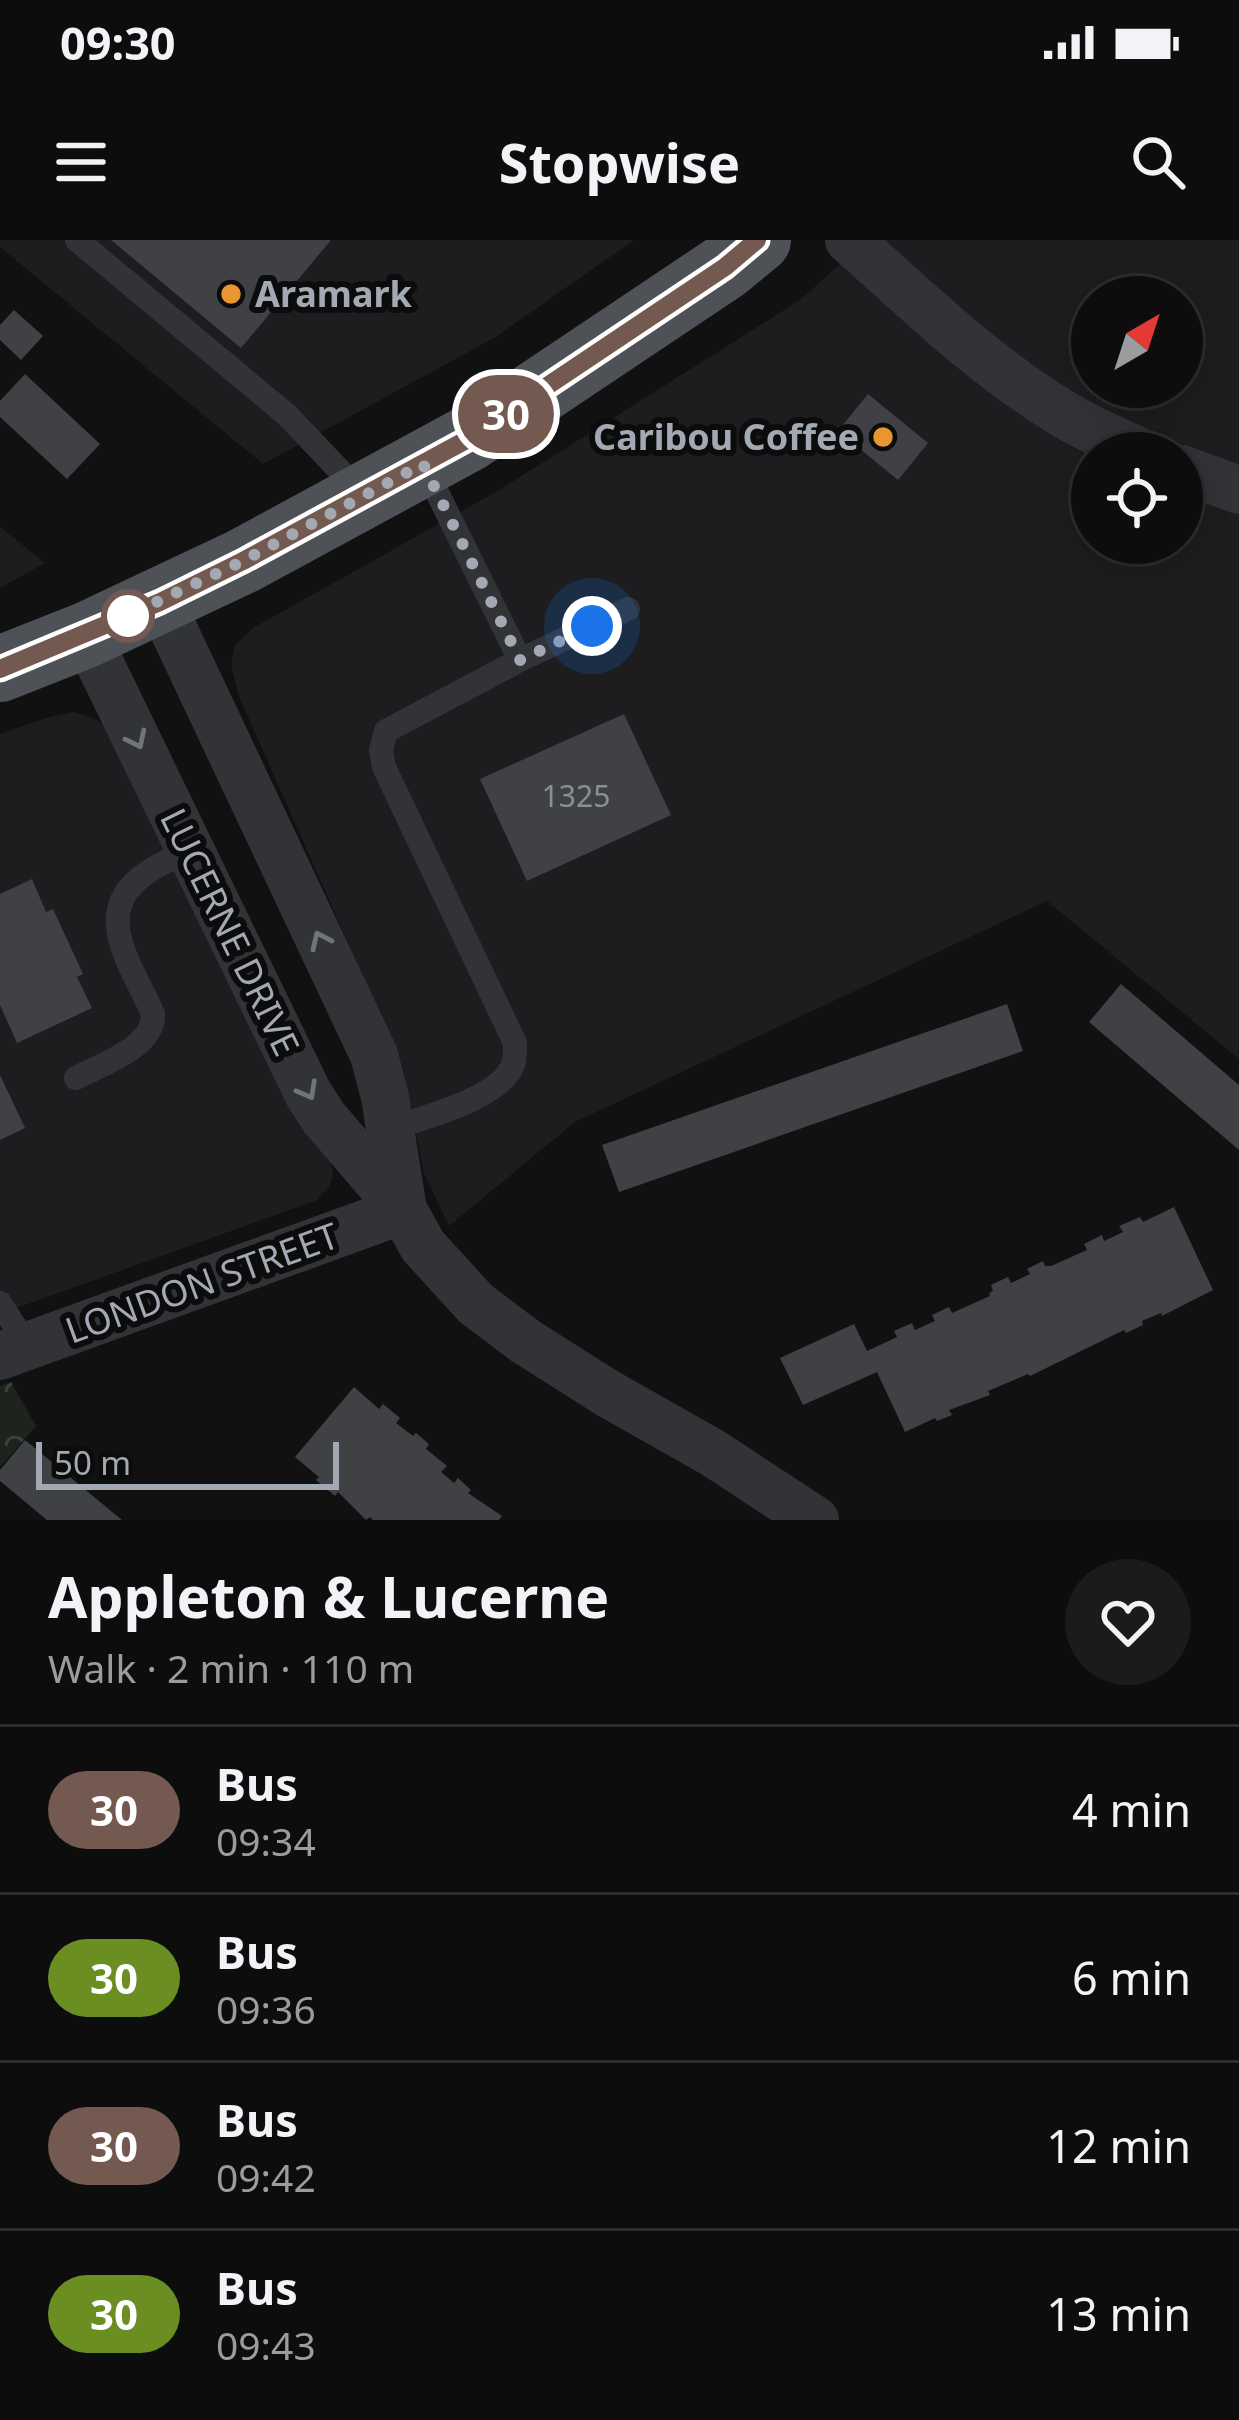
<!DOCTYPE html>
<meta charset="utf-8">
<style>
body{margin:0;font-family:"Noto Sans",sans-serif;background:#1b1b1c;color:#f1f3f6;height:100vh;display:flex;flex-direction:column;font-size:45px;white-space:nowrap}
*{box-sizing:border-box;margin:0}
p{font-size:39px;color:#9a9c9e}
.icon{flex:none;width:66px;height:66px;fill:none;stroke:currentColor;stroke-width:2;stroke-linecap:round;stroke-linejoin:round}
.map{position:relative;height:1280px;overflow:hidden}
.side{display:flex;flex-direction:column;background:#0d0d0e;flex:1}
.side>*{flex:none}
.badge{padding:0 24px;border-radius:39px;font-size:42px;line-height:78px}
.needle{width:78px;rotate:39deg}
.tools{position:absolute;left:1071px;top:36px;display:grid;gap:24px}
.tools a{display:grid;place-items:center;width:132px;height:132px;border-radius:50%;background:#0d0d0e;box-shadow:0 6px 30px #0003,0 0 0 3px #2d2d2e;font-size:60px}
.scale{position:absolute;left:36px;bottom:30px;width:303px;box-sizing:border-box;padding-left:12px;border:6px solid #a3a9b2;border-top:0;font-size:33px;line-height:42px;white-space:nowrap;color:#a3a9b2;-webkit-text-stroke:9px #0c0c0d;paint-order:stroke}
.you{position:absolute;width:60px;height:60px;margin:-30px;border:9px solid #fff;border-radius:50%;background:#1a73e8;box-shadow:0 0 0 18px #1a73e833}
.map>.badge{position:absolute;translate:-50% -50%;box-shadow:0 0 0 6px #fff}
.round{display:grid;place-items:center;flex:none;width:126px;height:126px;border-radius:63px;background:#1b1b1c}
.head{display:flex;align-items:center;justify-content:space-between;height:204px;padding:0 48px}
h1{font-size:57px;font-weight:700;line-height:90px}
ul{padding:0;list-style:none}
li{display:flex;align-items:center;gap:36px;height:168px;padding:0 48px;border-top:3px solid #2d2d2e}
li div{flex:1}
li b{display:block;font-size:45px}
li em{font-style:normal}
li .badge{min-width:132px;font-weight:700;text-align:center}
.status{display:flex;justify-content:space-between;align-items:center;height:84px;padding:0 60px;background:#0d0d0e;direction:ltr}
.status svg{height:33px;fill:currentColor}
header{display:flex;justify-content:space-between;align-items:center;height:156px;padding:0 48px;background:#0d0d0e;font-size:54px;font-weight:700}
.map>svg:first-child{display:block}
</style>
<div class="status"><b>09:30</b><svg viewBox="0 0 49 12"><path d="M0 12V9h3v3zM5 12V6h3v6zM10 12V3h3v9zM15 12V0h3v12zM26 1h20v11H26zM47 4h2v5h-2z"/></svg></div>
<header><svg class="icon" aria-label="menu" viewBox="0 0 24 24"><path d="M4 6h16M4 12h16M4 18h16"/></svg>Stopwise<svg class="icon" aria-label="search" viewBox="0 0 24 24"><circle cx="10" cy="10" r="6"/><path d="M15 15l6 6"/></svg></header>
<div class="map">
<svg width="1239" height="1280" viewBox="0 0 1239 1280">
<defs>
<pattern id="park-crowns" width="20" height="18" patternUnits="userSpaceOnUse" patternTransform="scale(3)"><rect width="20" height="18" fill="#1d241d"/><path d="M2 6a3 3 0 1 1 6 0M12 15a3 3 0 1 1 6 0" fill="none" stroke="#3b413b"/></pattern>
</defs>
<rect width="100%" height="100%" fill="#111112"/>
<g fill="#1d1d1f" fill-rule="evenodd">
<path d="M0,0H634L494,98L263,224L0,7Z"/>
<path d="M867,0H1239V819L1047,661L575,882L449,986L424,933L402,825L238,454L231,424L235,405L253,388L501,249L800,60ZM1092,57H1182V147H1092ZM1092,213H1182V303H1092Z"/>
<path d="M0,287L45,323L0,348Z"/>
<path d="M74,472L93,478L111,490L330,915L333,934L329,947L317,960L0,1074V494L49,477Z"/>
</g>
<path fill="url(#park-crowns)" d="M11,1142L36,1186L0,1227V1146Z"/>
<g fill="#404145">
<path d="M111,0H331L241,108Z"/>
<path d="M14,70L43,96L21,120L0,100V85Z"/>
<path d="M25,134L100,204L67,239L0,177V161Z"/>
<path d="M868,154L928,203L898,240L838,191Z"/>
<path d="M624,474L671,575L527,641L480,539Z"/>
<path d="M32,639L46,672L53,669L83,734L77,737L92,768L17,803L0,765V654Z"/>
<path d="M1121,744L1239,845V910L1089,782Z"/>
<path d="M1007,764L1023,811L619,952L602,905Z"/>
<path d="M0,835L25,888L0,900Z"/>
<path d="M1174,967L1213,1050L1162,1076L1161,1073L1142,1081L1143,1085L1126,1093L1124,1090L1030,1136L1028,1134L988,1151L990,1155L949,1170L952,1175L937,1181L935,1178L905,1192L877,1132L803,1165L780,1118L854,1084L867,1111L897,1097L894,1091L912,1083L915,1090L935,1081L932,1075L949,1067L952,1073L990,1056L989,1053L993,1051L991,1045L1008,1037L1011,1043L1030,1034L1027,1029L1043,1021L1045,1026H1051L1087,1010L1084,1004L1102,995L1104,1001L1123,992L1119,986L1140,977L1143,982Z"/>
<path d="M354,1147L379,1169L383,1164L400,1178L396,1183L413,1196L416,1193L429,1204L426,1209L447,1226L441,1232L454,1243L458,1238L471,1250L468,1253L502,1276L499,1280H373L370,1277L366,1280L338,1252L335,1256L316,1240L319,1237L295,1217Z"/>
<path d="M25,1200L122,1280H47L0,1241V1230Z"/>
</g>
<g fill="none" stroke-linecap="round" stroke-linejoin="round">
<g stroke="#323337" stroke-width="24">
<path d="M77,0L287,175L362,254"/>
<path d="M520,420L628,369"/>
<path d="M76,838C100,825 155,807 153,774C132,725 88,671 148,632C160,623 176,618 190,611"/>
<path d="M390,889C423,877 503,859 514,822C515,816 515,809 515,803L384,527L381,510L386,491L520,420L424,226"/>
<path d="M0,1063L28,1107"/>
</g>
<g stroke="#323337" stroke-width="48">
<path d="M849,0C918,61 987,129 1067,176C1091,190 1117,201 1142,213"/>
<path d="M1182,229L1239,250"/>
<path d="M160,361L374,815L385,857L403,970"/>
<path d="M86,395L308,853L324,878L403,970L423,1006L476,1064L525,1101L607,1153L713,1213L815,1280"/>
<path d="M0,1116L403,970"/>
</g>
<path stroke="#4e5156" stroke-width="66" d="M0,429L86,395L243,321L468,199L725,27L758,0"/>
</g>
<defs><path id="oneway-chevron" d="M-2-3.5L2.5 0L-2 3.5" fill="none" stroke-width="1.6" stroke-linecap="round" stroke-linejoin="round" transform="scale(3)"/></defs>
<g stroke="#70747b">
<use href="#oneway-chevron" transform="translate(137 500) rotate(64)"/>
<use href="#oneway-chevron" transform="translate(320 700) rotate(-115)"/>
<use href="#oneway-chevron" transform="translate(308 851) rotate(61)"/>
</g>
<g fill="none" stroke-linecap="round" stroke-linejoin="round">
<g stroke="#fff" stroke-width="27">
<path id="line" d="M0,429L160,362L243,321L468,199L725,27L757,0"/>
</g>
<use href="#line" stroke="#735950" stroke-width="18"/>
<path stroke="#a3a9b2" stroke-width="12" stroke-dasharray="0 21.6" d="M128,376L123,378L243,321L423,224L520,420L592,386"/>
</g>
<g fill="#e99532" stroke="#0c0c0d" stroke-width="4.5">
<circle cx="231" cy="54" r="12"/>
<circle cx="883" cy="197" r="12"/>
</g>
<circle fill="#fff" stroke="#735950" stroke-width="6" cx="128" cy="376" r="24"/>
<g text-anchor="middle" stroke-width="12" stroke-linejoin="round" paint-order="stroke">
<g font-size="30" fill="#8a8f97">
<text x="576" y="567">1325</text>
</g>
<g font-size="36" font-weight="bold" fill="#a3a9b2" stroke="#0c0c0d" text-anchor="start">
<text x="255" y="67">Aramark</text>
<text x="859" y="210" text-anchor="end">Caribou Coffee</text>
</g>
<g font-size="36" fill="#a3a9b2" stroke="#0c0c0d">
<text transform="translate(230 692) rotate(64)" y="13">LUCERNE DRIVE</text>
<text transform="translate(202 1043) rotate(-20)" y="13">LONDON STREET</text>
</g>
</g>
</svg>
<div class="tools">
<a><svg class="needle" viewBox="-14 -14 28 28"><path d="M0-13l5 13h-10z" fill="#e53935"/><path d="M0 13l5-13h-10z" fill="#9a9c9e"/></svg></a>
<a><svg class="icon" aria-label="locate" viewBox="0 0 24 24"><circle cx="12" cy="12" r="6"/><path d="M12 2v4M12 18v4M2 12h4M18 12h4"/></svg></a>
</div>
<div class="scale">50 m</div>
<div class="you" style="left:592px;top:386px"></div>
<b class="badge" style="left:506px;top:174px;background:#735950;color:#fff">30</b>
</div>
<section class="side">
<div class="head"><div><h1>Appleton &amp; Lucerne</h1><p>Walk · 2 min · 110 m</p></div><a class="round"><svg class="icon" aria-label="heart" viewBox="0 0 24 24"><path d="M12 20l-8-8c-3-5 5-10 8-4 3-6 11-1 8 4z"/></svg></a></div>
<ul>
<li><span class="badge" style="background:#735950;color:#fff">30</span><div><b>Bus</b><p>09:34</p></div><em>4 min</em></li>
<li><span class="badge" style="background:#6b8e23;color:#fff">30</span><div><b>Bus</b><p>09:36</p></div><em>6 min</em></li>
<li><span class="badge" style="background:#735950;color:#fff">30</span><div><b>Bus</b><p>09:42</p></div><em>12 min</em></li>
<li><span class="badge" style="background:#6b8e23;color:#fff">30</span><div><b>Bus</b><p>09:43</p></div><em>13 min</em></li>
</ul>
</section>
